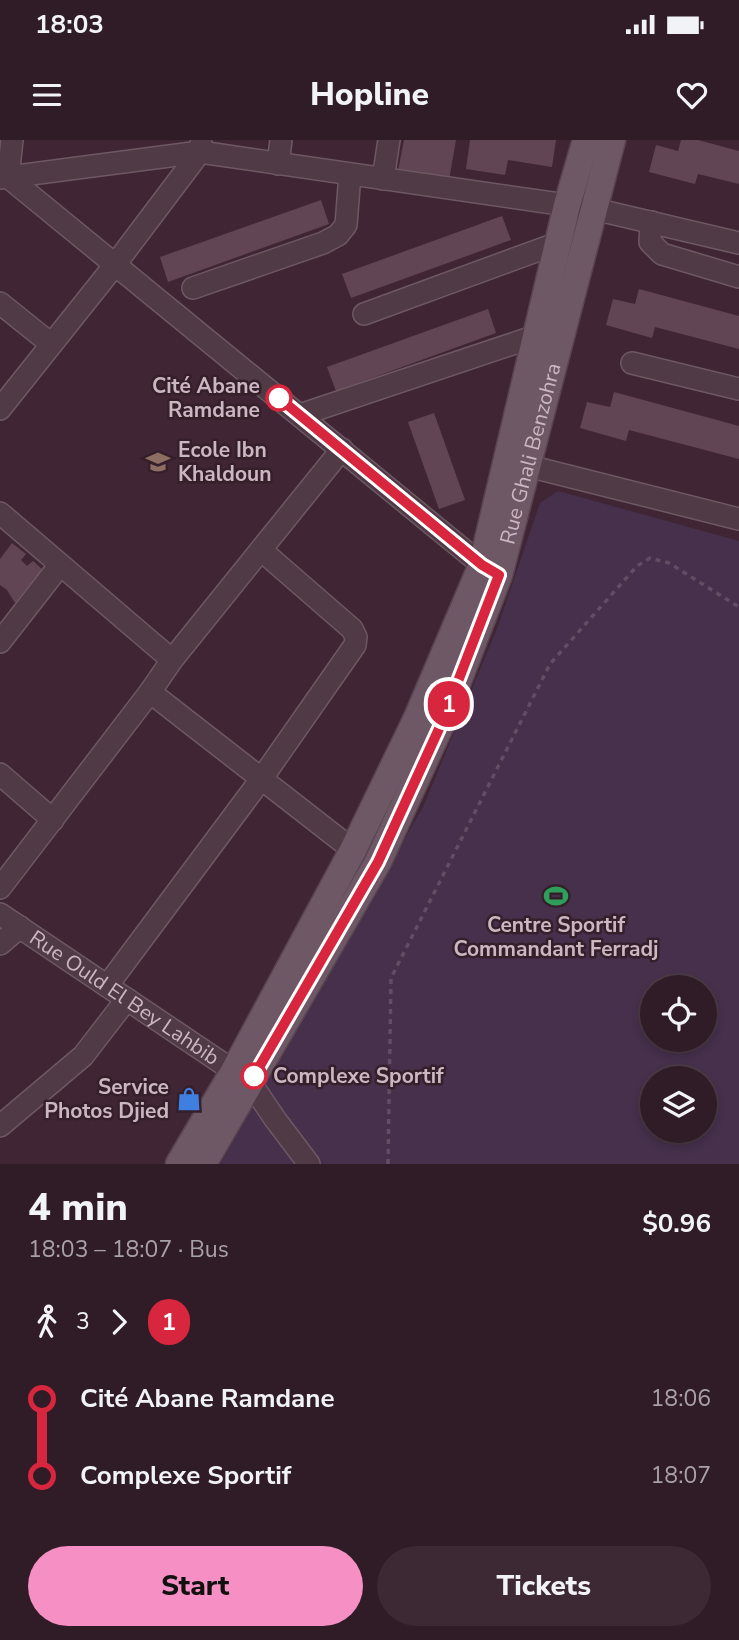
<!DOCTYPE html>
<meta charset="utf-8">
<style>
body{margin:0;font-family:"Nunito Sans",sans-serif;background:#3c2933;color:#f1f3f6;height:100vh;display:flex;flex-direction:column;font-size:26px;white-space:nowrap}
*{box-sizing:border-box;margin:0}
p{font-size:23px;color:#a8a1a7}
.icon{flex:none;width:38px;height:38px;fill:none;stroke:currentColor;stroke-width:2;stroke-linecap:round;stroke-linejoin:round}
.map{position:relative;height:1024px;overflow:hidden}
.details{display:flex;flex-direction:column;background:#301c27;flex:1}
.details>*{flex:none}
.badge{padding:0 14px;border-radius:23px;font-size:24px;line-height:46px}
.fabs{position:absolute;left:640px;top:835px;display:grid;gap:14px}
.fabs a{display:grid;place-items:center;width:77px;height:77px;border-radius:50%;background:#301c27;box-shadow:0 4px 10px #0003,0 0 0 2px #4b3a44;font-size:35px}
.map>.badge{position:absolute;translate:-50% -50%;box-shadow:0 0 0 4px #fff}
.legs{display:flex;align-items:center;gap:10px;height:77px;padding:0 28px;font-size:23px}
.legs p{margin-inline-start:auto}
.head{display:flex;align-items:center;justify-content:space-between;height:119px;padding:0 28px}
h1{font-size:38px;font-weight:800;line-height:52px}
.action{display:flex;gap:14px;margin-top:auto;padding:14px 28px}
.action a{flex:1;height:80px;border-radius:42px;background:#f690c4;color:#111;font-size:28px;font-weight:800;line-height:80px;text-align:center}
.action a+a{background:#3c2933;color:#f1f3f6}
ul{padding:0 28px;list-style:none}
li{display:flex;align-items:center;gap:24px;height:77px;font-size:26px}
li i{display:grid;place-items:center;width:10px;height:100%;margin:0 9px;background:currentColor}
li i::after{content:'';width:18px;height:18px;margin:-9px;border:5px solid;border-radius:50%;background:#301c27}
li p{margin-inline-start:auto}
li:first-child i{background:linear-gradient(#0000 50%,currentColor 0)}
li:last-child i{background:linear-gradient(currentColor 50%,#0000 0)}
.status{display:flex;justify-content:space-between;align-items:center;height:49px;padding:0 35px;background:#301c27;direction:ltr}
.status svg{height:19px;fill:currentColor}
header{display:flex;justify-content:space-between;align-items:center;height:91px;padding:0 28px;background:#301c27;font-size:32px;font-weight:800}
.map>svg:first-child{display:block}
</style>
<div class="status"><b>18:03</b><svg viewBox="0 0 49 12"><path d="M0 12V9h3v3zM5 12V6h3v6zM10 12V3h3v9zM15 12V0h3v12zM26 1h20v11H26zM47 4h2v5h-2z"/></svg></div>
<header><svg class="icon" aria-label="menu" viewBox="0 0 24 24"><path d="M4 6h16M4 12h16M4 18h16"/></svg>Hopline<svg class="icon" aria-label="heart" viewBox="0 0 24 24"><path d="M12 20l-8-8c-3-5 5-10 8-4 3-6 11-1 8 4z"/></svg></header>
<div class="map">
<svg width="739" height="1024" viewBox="0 0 739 1024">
<rect width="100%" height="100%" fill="#402634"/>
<path fill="#46304c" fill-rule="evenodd" d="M558,351L739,401V1024H220L424,665L498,486L540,363ZM653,847H705V900H653ZM653,938H705V990H653Z"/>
<g fill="#614554">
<path d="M404,0H456L449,40L398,31Z"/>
<path d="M470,0H556L552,27L508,20L505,35L466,29Z"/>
<path d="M681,0H698L739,11V44L698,34L695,44L649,32L656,5L678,11Z"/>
<path d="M321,60L329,84L168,142L160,117Z"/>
<path d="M502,76L511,100L351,158L342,134Z"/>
<path d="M639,149L739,176V209L655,187L652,198L606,185L613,159L635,164Z"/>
<path d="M488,169L496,193L336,251L327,227Z"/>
<path d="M614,252L739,286V319L629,290L626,301L580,288L587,262L610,267Z"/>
<path d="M434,273L465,360L439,369L408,282Z"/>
<path d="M12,403L26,414L21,420L27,426L33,421L43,430L15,463L7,450L0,445V419Z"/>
</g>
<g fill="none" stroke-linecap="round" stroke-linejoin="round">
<g stroke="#6d5864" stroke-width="24">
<g id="minor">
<path d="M12,0L8,37L482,425L493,432"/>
<path d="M278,24L281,0"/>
<path d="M0,38L200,12L594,69L739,103"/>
<path d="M383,39L389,0"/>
<path d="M651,82L650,102L662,114L739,137"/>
<path d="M193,148L323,103L338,95L346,85L350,34"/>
<path d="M0,163L51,204"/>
<path d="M364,174L558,103"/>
<path d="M632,223L739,249"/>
<path d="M0,269L114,126L200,12L201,4"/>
<path d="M300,275L536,196"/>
<path d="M528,326L739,379"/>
<path d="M0,373L172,520"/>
<path d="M0,502L60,425"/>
<path d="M150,552L353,710"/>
<path d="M0,634L53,680"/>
<path d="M0,748L150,552L172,520L342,309"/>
<path id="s1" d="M0,774L250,942L275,979L309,1024"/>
<path d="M0,804L20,787"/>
<path d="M107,846L262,638L355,505L356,497L352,489L261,410"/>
<path d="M0,986L83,916L127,859"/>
</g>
</g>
<g stroke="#59444f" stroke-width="29">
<g id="major">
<path d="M179,1024L234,931L353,710L417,578L482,425L567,65L586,0"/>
<path id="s2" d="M203,1024L378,722L443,580L499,435L612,0"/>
</g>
</g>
<path stroke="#624d62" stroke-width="3.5" stroke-dasharray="5 5" stroke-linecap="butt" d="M388,1024L391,838L550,524L637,426L650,418L669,423L739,467"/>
<use href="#minor" stroke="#503a46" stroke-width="21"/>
<use href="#major" stroke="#6f5865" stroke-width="26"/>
</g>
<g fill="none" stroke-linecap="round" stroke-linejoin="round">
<g stroke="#fff" stroke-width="16">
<path id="line-1" d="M254,936L378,722L443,580L499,435L482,425L279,258"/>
</g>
<use href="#line-1" stroke="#d7263d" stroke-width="10"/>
</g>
<defs>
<g id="school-bare" transform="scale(1.89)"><path d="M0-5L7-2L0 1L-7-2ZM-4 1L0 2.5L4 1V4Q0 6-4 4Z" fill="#8d6e63" stroke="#351f2b" stroke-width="2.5" paint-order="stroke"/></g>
<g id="stadium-bare" transform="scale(1.89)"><path d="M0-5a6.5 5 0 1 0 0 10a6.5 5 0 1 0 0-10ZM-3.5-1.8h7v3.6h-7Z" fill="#2e9e5b" stroke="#351f2b" stroke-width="2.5" paint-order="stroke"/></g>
<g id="shop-bare" transform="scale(1.89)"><path d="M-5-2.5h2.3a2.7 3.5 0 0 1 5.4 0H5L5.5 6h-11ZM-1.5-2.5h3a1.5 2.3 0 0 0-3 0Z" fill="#3f7fe0" stroke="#351f2b" stroke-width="2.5" paint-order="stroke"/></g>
</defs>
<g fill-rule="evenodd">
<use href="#school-bare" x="158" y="322"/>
<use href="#stadium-bare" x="556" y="756"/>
<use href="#shop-bare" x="189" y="959"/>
</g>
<g fill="#fff" stroke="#d7263d" stroke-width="3.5">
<circle cx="279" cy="258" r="12"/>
<circle cx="254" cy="936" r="12"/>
</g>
<g text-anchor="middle" stroke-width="5" stroke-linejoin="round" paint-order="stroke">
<g font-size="21" font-weight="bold" fill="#cab7c1" stroke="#351f2b" text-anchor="end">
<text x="260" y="253">Cité Abane<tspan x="260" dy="24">Ramdane</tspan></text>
<text x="273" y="943" text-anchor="start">Complexe Sportif</text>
</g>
<g font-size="21" font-weight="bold" fill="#cab7c1" stroke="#351f2b" text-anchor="start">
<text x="178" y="317">Ecole Ibn<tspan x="178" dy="24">Khaldoun</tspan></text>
<text x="556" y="792" text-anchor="middle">Centre Sportif<tspan x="556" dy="24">Commandant Ferradj</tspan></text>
<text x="169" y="954" text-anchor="end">Service<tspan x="169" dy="24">Photos Djied</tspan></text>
</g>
<g font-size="21" fill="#cab7c1" stroke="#351f2b">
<text dy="7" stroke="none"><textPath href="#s2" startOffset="786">Rue Ghali Benzohra</textPath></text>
<text dy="7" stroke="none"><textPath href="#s1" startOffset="150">Rue Ould El Bey Lahbib</textPath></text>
</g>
</g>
</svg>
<div class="fabs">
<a><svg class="icon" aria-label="locate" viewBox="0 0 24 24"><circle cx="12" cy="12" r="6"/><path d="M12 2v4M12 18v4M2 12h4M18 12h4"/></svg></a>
<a><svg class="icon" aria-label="layers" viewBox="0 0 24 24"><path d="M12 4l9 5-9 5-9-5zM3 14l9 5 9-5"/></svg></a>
</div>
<b class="badge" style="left:449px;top:564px;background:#d7263d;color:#fff">1</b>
</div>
<section class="details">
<div class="head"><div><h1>4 min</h1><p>18:03 – 18:07 · Bus</p></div><b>$0.96</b></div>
<div class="legs"><svg class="icon" aria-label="walk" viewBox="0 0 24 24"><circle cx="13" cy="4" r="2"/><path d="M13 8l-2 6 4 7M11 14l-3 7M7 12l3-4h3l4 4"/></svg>3<svg class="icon" aria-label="forward" viewBox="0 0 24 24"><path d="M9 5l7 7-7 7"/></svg><b class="badge" style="background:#d7263d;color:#fff">1</b></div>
<ul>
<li><i style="color:#d7263d"></i><b>Cité Abane Ramdane</b><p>18:06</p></li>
<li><i style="color:#d7263d"></i><b>Complexe Sportif</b><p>18:07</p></li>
</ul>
<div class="action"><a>Start</a><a>Tickets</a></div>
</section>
